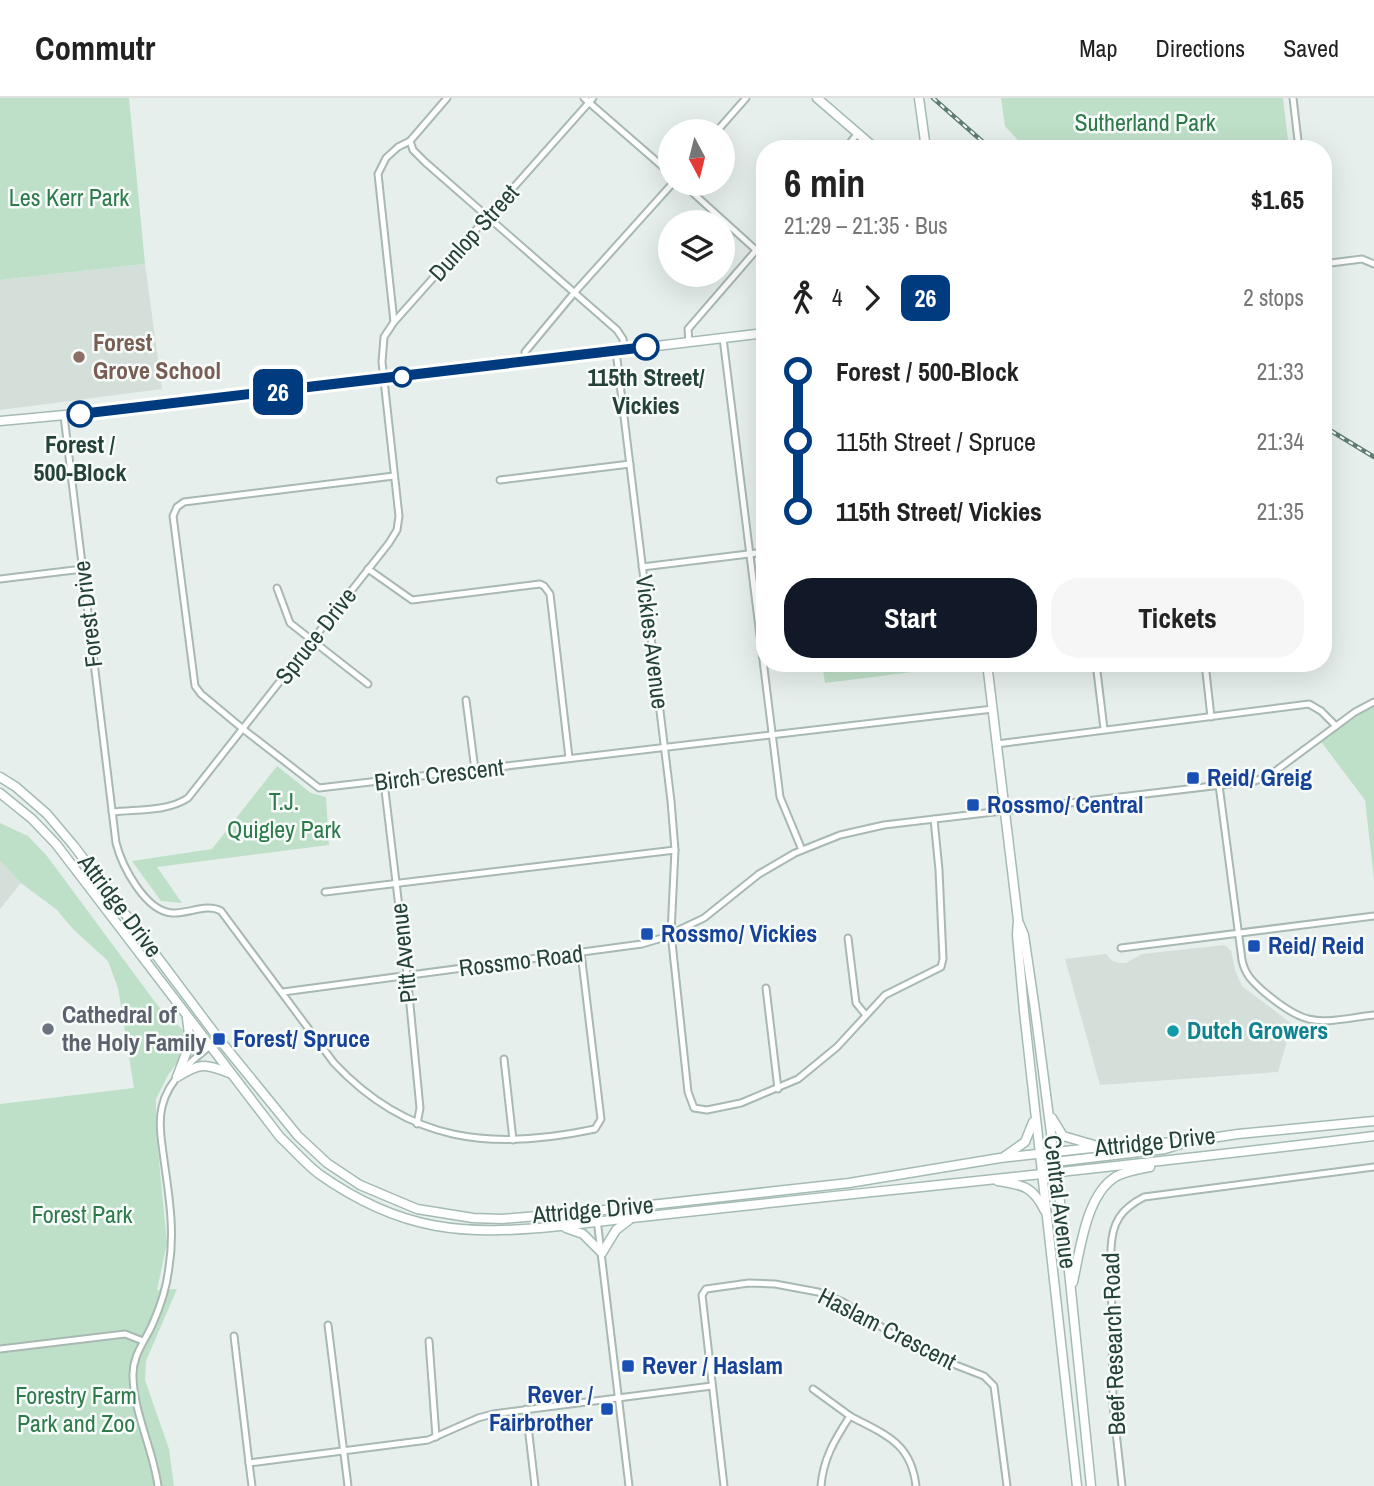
<!DOCTYPE html>
<meta charset="utf-8">
<style>
body{margin:0;font-family:"Archivo Narrow",sans-serif;background:#f6f6f6;color:#222;height:100vh;display:flex;flex-direction:column;font-size:26px;white-space:nowrap}
*{box-sizing:border-box;margin:0}
p{font-size:23px;color:#767676}
.icon{flex:none;width:38px;height:38px;fill:none;stroke:currentColor;stroke-width:2;stroke-linecap:round;stroke-linejoin:round}
.map{position:relative;flex:1;overflow:hidden}
.sheet{position:absolute;left:756px;top:42px;width:576px;height:532px;display:flex;flex-direction:column;background:#fff;border-radius:28px;box-shadow:0 7px 28px #0002}
.sheet>*{flex:none}
.badge{padding:0 14px;border-radius:10px;font-size:24px;line-height:46px}
.needle{width:46px;rotate:173deg}
.controls{position:absolute;left:658px;top:21px;display:grid;gap:14px}
.controls a{display:grid;place-items:center;width:77px;height:77px;border-radius:50%;background:#fff;box-shadow:0 7px 28px #0002;font-size:35px}
.map>.badge{position:absolute;translate:-50% -50%;box-shadow:0 0 0 4px #fff}
.legs{display:flex;align-items:center;gap:10px;height:77px;padding:0 28px;font-size:23px}
.legs p{margin-inline-start:auto}
.overview{display:flex;align-items:center;justify-content:space-between;height:119px;padding:0 28px}
h1{font-size:38px;font-weight:700;line-height:52px}
.action{display:flex;gap:14px;margin-top:auto;padding:14px 28px}
.action a{flex:1;height:80px;border-radius:28px;background:#111827;color:#fff;font-size:28px;font-weight:700;line-height:80px;text-align:center}
.action a+a{background:#f6f6f6;color:#222}
ul{padding:0 28px;list-style:none}
li{display:flex;align-items:center;gap:24px;height:70px;font-size:26px}
li i{display:grid;place-items:center;width:10px;height:100%;margin:0 9px;background:currentColor}
li i::after{content:'';width:18px;height:18px;margin:-9px;border:5px solid;border-radius:50%;background:#fff}
li p{margin-inline-start:auto}
li:first-child i{background:linear-gradient(#0000 50%,currentColor 0)}
li:last-child i{background:linear-gradient(currentColor 50%,#0000 0)}
header{display:flex;align-items:center;gap:42px;box-sizing:border-box;height:98px;padding:0 35px;background:#fff;border-bottom:2px solid #e0e0e0}
header strong{font-size:33px}
nav{display:flex;gap:38px;margin-inline-start:auto;font-size:24px}
.map>svg:first-child{display:block}
</style>
<header>
<strong>Commutr</strong>
<nav><a>Map</a><a>Directions</a><a>Saved</a></nav>
</header>
<div class="map">
<svg width="1374" height="1388" viewBox="0 0 1374 1388">
<rect width="100%" height="100%" fill="#e6efeb"/>
<g fill="#d4dfda">
<path d="M145,166L162,291L0,312V182Z"/>
<path d="M0,761L21,785L0,811Z"/>
<path d="M1225,847L1231,853L1235,872L1242,888L1292,926L1278,974L1100,987L1065,861L1106,856L1111,862L1119,865H1126L1142,856Z"/>
</g>
<g fill="#bfe0c8">
<path d="M0,0H129L145,166L0,182Z"/>
<path d="M1001,0H1283L1289,51H1026L1005,28Z"/>
<path d="M822,565H976V566L825,585Z"/>
<path d="M1374,604V781L1365,702L1319,641Z"/>
<path d="M277,668L311,695L326,699L329,747L157,769L182,805L161,803L132,763L212,751Z"/>
<path d="M0,725L28,738L47,758L158,908L185,934L186,940L182,958L168,977L156,1001V1032L167,1145L157,1192L177,1191L146,1263L145,1282L169,1351L174,1388H0V1006L134,990L118,890L108,863L73,831L57,812L21,785L0,762Z"/>
</g>
<g fill="none" stroke-linecap="round" stroke-linejoin="round">
<g stroke="#a8b8b2" stroke-width="9">
<g id="street">
<path d="M584,0L670,75"/>
<path d="M1293,0L1299,51"/>
<path d="M717,33L746,0"/>
<path d="M410,43L413,52L425,64L617,232L623,241L624,252"/>
<path d="M845,51L858,35"/>
<path d="M683,86L756,152"/>
<path d="M1323,166L1362,161L1374,166"/>
<path d="M394,224L378,76L386,60L398,49L410,43L447,0"/>
<path d="M723,240L780,699L802,752"/>
<path d="M689,244L688,231L765,142"/>
<path d="M616,253L671,703L675,752L671,835L688,994L694,1010L707,1012L741,1005L798,981L837,949L885,897L941,869L943,861L939,772L934,721"/>
<path d="M526,264L525,254L574,195L672,86"/>
<path d="M64,318L116,745C122,768 145,813 172,815C188,816 207,805 221,813L334,965C409,1045 492,1053 595,1031L601,1021L581,855"/>
<path d="M394,378L184,404L177,409L173,418L195,588L201,596L243,631L319,690L993,611"/>
<path d="M500,382L630,366"/>
<path d="M642,469L765,454"/>
<path d="M368,471L412,502L540,486L544,488L550,496L569,660"/>
<path d="M0,481L83,471"/>
<path d="M277,490L290,525L368,586"/>
<path d="M1096,565L1104,631"/>
<path d="M1205,565L1211,619"/>
<path d="M466,602L475,672"/>
<path d="M997,646L1309,606L1321,613L1336,628"/>
<path d="M384,684L407,876L420,1010L417,1026"/>
<path d="M1219,687L1242,862C1245,877 1253,884 1263,893C1309,932 1318,924 1374,917"/>
<path d="M112,714C137,711 167,714 188,700L389,445L397,432L399,418L382,264L384,239L394,224L593,0"/>
<path d="M325,794L675,752"/>
<path d="M848,840L856,905L865,916"/>
<path d="M1121,850L1374,818"/>
<path d="M766,890L778,991"/>
<path d="M283,894L642,846L662,840L704,820L759,776L795,755L840,737L884,727L1255,683L1270,677L1355,614L1374,604"/>
<path d="M504,961L513,1042"/>
<path d="M596,1113L629,1388"/>
<path d="M328,1227L348,1388"/>
<path d="M234,1238L249,1365"/>
<path d="M429,1243L436,1339"/>
<path d="M0,1251L125,1236L143,1243"/>
<path d="M813,1291L850,1318"/>
<path d="M526,1311L535,1388"/>
<path d="M158,1388C153,1351 134,1316 133,1279C132,1257 145,1244 153,1225C161,1207 167,1188 169,1169C175,1133 169,1098 164,1062C162,1046 158,1026 162,1009C168,980 197,958 219,941"/>
<path d="M252,1388L249,1365L428,1342L478,1320L493,1316L712,1288"/>
<path d="M724,1388L702,1197L706,1191L749,1185L775,1186L818,1194L843,1204L917,1252L984,1278L994,1288L1007,1388"/>
<path d="M821,1388C823,1361 835,1341 850,1318C885,1337 911,1344 916,1388"/>
<path d="M1122,1388L1113,1307L1111,1151C1112,1124 1121,1111 1144,1099L1374,1069"/>
</g>
</g>
<g stroke="#a4bbb3" stroke-width="11">
<g id="secondary">
<path d="M817,0L876,51"/>
<path d="M919,0L926,51"/>
<path d="M0,323L130,311L765,235"/>
<path d="M987,565L1018,822L1017,837L1024,913L1077,1388"/>
<path d="M0,679L16,689L47,716L74,748L219,941L298,1038L327,1065L360,1087L417,1111L473,1120L502,1121L596,1113L849,1085L1000,1060L1101,1049L1191,1043L1238,1036L1374,1023"/>
<path d="M0,695L32,721L56,746L280,1039C293,1051 305,1065 319,1076C401,1134 464,1138 560,1128C831,1097 1103,1072 1374,1038"/>
<path d="M1019,825L1024,837L1035,912L1069,1173L1091,1388"/>
<path d="M177,979L190,945L187,920"/>
<path d="M177,979C200,965 205,965 229,975"/>
<path d="M1052,1020L1063,1038L1094,1047"/>
<path d="M1005,1058L1025,1044L1033,1024"/>
<path d="M1042,1075L1055,1064L1165,1051L1181,1046"/>
<path d="M998,1083C1023,1087 1033,1088 1045,1113"/>
<path d="M566,1130L583,1136L602,1155L616,1132L629,1122"/>
<path d="M1073,1184C1080,1153 1086,1095 1117,1078C1127,1073 1139,1071 1150,1069"/>
</g>
</g>
<use href="#street" stroke="#fff" stroke-width="5"/>
<use href="#secondary" stroke="#fff" stroke-width="8"/>
<g stroke="#5f7d75" stroke-width="4.5">
<g id="rail">
<path d="M933,0L991,51"/>
<path d="M1323,328L1374,359"/>
</g>
</g>
<use href="#rail" stroke="#f7fbf9" stroke-width="2" stroke-dasharray="5" stroke-linecap="butt"/>
</g>
<g fill="none" stroke-linecap="round" stroke-linejoin="round">
<g stroke="#fff" stroke-width="16">
<path id="line-1" d="M80,316L646,249"/>
</g>
<use href="#line-1" stroke="#003b80" stroke-width="10"/>
</g>
<g fill="#fff" stroke="#003b80" stroke-width="3.5">
<circle cx="646" cy="249" r="12"/>
<circle cx="402" cy="279" r="9"/>
<circle cx="80" cy="316" r="12"/>
</g>
<circle fill="#8d6e63" stroke="#f7fbf9" stroke-width="2.5" cx="79" cy="259" r="7"/>
<g fill="#1a4fb4" stroke="#f7fbf9" stroke-width="2.5">
<rect x="1186" y="673" width="14" height="14" rx="3.5"/>
<rect x="966" y="700" width="14" height="14" rx="3.5"/>
<rect x="640" y="829" width="14" height="14" rx="3.5"/>
<rect x="1247" y="841" width="14" height="14" rx="3.5"/>
<rect x="212" y="934" width="14" height="14" rx="3.5"/>
<rect x="621" y="1261" width="14" height="14" rx="3.5"/>
<rect x="600" y="1304" width="14" height="14" rx="3.5"/>
</g>
<circle fill="#6b7280" stroke="#f7fbf9" stroke-width="2.5" cx="48" cy="931" r="7"/>
<circle fill="#0f9aa8" stroke="#f7fbf9" stroke-width="2.5" cx="1173" cy="933" r="7"/>
<g text-anchor="middle" stroke-width="5" stroke-linejoin="round" paint-order="stroke">
<g font-size="24" fill="#2d7a4b" stroke="#f7fbf9">
<text x="1145" y="33">Sutherland Park</text>
<text x="69" y="108">Les Kerr Park</text>
<text x="284" y="712">T.J.<tspan x="284" dy="28">Quigley Park</tspan></text>
<text x="82" y="1125">Forest Park</text>
<text x="76" y="1306">Forestry Farm<tspan x="76" dy="28">Park and Zoo</tspan></text>
</g>
<g font-size="24" fill="#24423a" stroke="#f7fbf9">
<text transform="translate(474 135) rotate(-48)" y="8">Dunlop Street</text>
<text transform="translate(88 516) rotate(-97)" y="8">Forest Drive</text>
<text transform="translate(316 538) rotate(-52)" y="8">Spruce Drive</text>
<text transform="translate(652 544) rotate(83)" y="8">Vickies Avenue</text>
<text transform="translate(439 677) rotate(-7)" y="8">Birch Crescent</text>
<text transform="translate(120 808) rotate(53)" y="8">Attridge Drive</text>
<text transform="translate(404 855) rotate(-96)" y="8">Pitt Avenue</text>
<text transform="translate(521 863) rotate(-7)" y="8">Rossmo Road</text>
<text transform="translate(1155 1044) rotate(-6)" y="8">Attridge Drive</text>
<text transform="translate(1060 1104) rotate(83)" y="8">Central Avenue</text>
<text transform="translate(593 1112) rotate(-5)" y="8">Attridge Drive</text>
<text transform="translate(887 1231) rotate(27)" y="8">Haslam Crescent</text>
<text transform="translate(1114 1246) rotate(-92)" y="8">Beef Research Road</text>
</g>
<g font-size="24" font-weight="bold" fill="#785e54" stroke="#f7fbf9" text-anchor="start">
<text x="93" y="253">Forest<tspan x="93" dy="28">Grove School</tspan></text>
</g>
<g font-size="24" font-weight="bold" fill="#24423a" stroke="#f7fbf9">
<text x="646" y="288">115th Street/<tspan x="646" dy="28">Vickies</tspan></text>
<text x="80" y="355">Forest /<tspan x="80" dy="28">500-Block</tspan></text>
</g>
<g font-size="24" font-weight="bold" fill="#164399" stroke="#f7fbf9" text-anchor="start">
<text x="1207" y="688">Reid/ Greig</text>
<text x="987" y="715">Rossmo/ Central</text>
<text x="661" y="844">Rossmo/ Vickies</text>
<text x="1268" y="856">Reid/ Reid</text>
<text x="233" y="949">Forest/ Spruce</text>
<text x="642" y="1276">Rever / Haslam</text>
<text x="593" y="1305" text-anchor="end">Rever /<tspan x="593" dy="28">Fairbrother</tspan></text>
</g>
<g font-size="24" font-weight="bold" fill="#5b616d" stroke="#f7fbf9" text-anchor="start">
<text x="62" y="925">Cathedral of<tspan x="62" dy="28">the Holy Family</tspan></text>
</g>
<g font-size="24" font-weight="bold" fill="#0d838f" stroke="#f7fbf9" text-anchor="start">
<text x="1187" y="941">Dutch Growers</text>
</g>
</g>
</svg>
<div class="controls">
<a><svg class="needle" viewBox="-14 -14 28 28"><path d="M0-13l5 13h-10z" fill="#e53935"/><path d="M0 13l5-13h-10z" fill="#767676"/></svg></a>
<a><svg class="icon" aria-label="layers" viewBox="0 0 24 24"><path d="M12 4l9 5-9 5-9-5zM3 14l9 5 9-5"/></svg></a>
</div>
<b class="badge" style="left:278px;top:294px;background:#003b80;color:#fff">26</b>
<section class="sheet">
<div class="overview"><div><h1>6 min</h1><p>21:29 – 21:35 · Bus</p></div><b>$1.65</b></div>
<div class="legs"><svg class="icon" aria-label="walk" viewBox="0 0 24 24"><circle cx="13" cy="4" r="2"/><path d="M13 8l-2 6 4 7M11 14l-3 7M7 12l3-4h3l4 4"/></svg>4<svg class="icon" aria-label="forward" viewBox="0 0 24 24"><path d="M9 5l7 7-7 7"/></svg><b class="badge" style="background:#003b80;color:#fff">26</b><p>2 stops</p></div>
<ul>
<li><i style="color:#003b80"></i><b>Forest / 500-Block</b><p>21:33</p></li>
<li><i style="color:#003b80"></i><span>115th Street / Spruce</span><p>21:34</p></li>
<li><i style="color:#003b80"></i><b>115th Street/ Vickies</b><p>21:35</p></li>
</ul>
<div class="action"><a>Start</a><a>Tickets</a></div>
</section>
</div>
